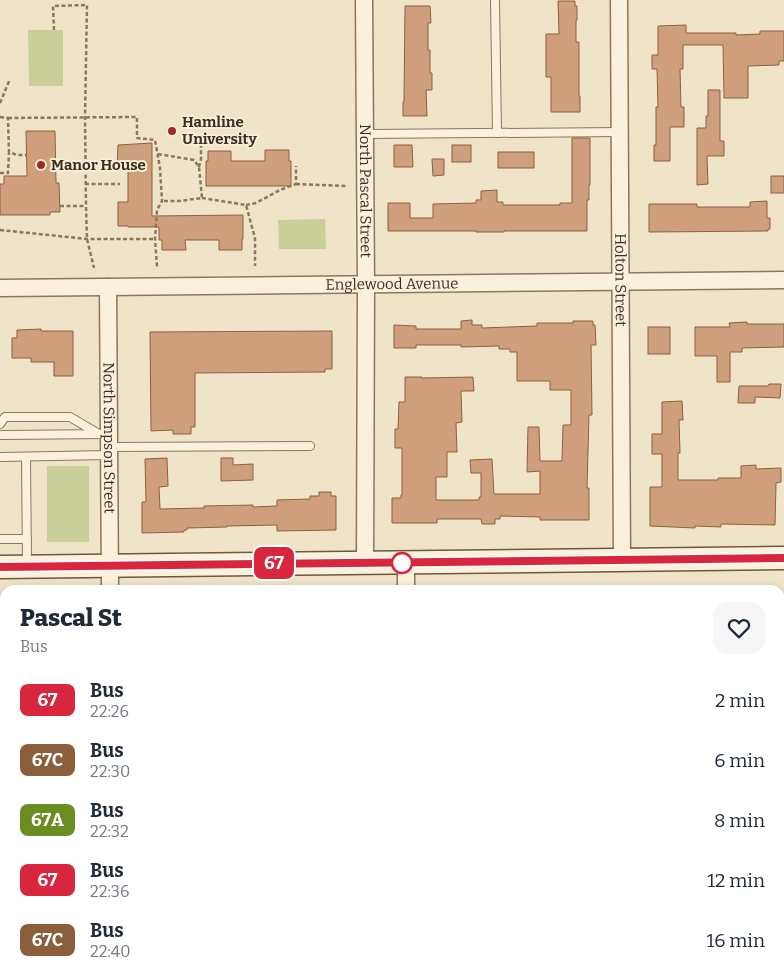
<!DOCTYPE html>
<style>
body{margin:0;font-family:Bitter,serif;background:#f6f6f7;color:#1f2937;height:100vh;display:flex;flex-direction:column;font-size:19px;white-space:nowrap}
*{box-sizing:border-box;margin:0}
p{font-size:16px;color:#747a83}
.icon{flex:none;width:28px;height:28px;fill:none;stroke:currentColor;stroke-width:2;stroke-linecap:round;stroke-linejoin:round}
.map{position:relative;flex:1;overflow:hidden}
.sheet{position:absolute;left:0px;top:585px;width:785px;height:395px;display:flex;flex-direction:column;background:#fff;border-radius:15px 15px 0 0;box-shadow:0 2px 8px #0003}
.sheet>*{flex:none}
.badge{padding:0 10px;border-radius:8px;font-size:18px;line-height:32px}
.map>.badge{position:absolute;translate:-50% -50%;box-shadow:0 0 0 2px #fff}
.round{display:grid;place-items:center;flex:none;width:52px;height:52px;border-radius:15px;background:#f6f6f7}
.overview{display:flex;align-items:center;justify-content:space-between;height:85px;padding:0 20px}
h1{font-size:24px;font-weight:800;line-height:38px}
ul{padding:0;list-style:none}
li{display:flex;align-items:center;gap:15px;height:60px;padding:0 20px}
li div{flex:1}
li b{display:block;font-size:19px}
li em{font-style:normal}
li .badge{min-width:55px;font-weight:700;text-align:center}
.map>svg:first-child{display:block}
</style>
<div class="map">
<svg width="784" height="980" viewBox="0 0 784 980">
<rect width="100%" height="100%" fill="#f0e4c8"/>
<g fill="#c9cf9b">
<path d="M28,30H63V86H29Z"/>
<path d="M325,219L326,249H279L278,220Z"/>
<rect x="47" y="466" width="42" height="76"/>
</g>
<g fill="#cf9f7d" stroke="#8d5f41">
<path d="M558,1H575V6H577V20H576V42H579V96H580V112H551V77H546V34H559Z"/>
<path d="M405,6H430L431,23H428V50H430V73H432V90H426L427,116H403V102H404Z"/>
<path d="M686,25V33H736V35L760,34V31H784V61H779V65L748,66V98H724L723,45H683V69H680L681,107H684V127H670V161H654V145H656V107H658L657,69H652V55H658V26Z"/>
<path d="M708,90H720V141H724V156H707L708,184L697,185V128H706V116H708Z"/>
<path d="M26,131H55L56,183H59L60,212H50V215H0V184H4V176H27Z"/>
<path d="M572,138H590V185H589V200H587V231H504V232H476V231H388V203H410V218H433V204L476,203V200H481V191L497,190V202H503V205H560V203H572Z"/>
<path d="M152,143V216L243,215V239H242V250H219V240H185L186,250H162V240H159V227H128V226H118V202H128V168H117L118,145Z"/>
<path d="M394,145H412L413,167H394Z"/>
<rect x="452" y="145" width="19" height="17"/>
<path d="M265,150H289V161H291V186H206V161H208V151H231V161H265Z"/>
<rect x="498" y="152" width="36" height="16"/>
<path d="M432,159H444V175L433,176Z"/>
<rect x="771" y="176" width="13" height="17"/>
<path d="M767,201V218H770V229H768V231L649,232V204H697V207H750V202Z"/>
<path d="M472,320V325H482V328L537,326V323H573V321H593V325H595L596,345H591L592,415H589L587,488H589V520H540V517L500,516V519H495V524H482L481,519H437V523H392V498H401V495H402V448H395V429H398L399,402H405V377H422V378L473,377L474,391H461L462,422L456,423L457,452H447V477H436V500H479V497H481V473H471L470,460L492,459L494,494H540V471L527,472L528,427H539L540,461H562L563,425H571V390H550V381H517V352H510V349H499V346L461,347V345H416V348H394V325L416,326V329H461V321Z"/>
<path d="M747,322V324H784V347L742,348V352H730V382H717V356H695V327H730L729,323Z"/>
<rect x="648" y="327" width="22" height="27"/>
<path d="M41,329V331H73V376H54V362H31V358H12V338H17V330Z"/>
<path d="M332,331V369H325V372L195,373V427H191V434H173V430L151,431L150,332Z"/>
<path d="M769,384H781L780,398L755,397V403H738L739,386H768Z"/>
<path d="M682,401L683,420H679L680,453H678V480H718V478H741V466L756,465V469L781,468V482L776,483L775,525L721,524V527L695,526V528L650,526V487H662V454H652V434H662V402Z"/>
<path d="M167,458L168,486L159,487L160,509L204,508V506L253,505V507L277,506V500L310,499V496H319V492H331V496H336V530L277,531V525L227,526V527L187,528V530H184V532L142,533V502H146L145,459Z"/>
<path d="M221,458H233V465L253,464V480L221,481Z"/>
</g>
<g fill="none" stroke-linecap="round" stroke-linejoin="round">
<g stroke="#8d765c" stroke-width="10">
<g id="lane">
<path d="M495,0L497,133"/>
<path d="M365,134L620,132"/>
<path d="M0,424L5,417H70L99,434"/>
<path d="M0,435L109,434"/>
<path d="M108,447L310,446"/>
<path d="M0,457L108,455"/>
<path d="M26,457L27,564"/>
<path d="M0,539H27"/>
<path d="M780,670H784"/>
<path d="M0,678H5"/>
<path d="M780,885H784"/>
<path d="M0,893H5"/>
<path d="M17,975V980"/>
</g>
</g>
<g stroke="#8d765c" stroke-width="19">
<g id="street">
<path id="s1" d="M364,0L366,285L365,563"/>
<path id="s2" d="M619,0L622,559"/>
<path id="s3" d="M108,287L110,590"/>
<path id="s4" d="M0,288L784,280"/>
<path d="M406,563V590"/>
<path d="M780,776H784"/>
<path d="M0,784H5"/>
<path d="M410,975V980"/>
<path d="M111,980V975"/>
</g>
</g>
<g stroke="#6f573f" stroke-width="25">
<path id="secondary" d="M0,567L784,558"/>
</g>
<g stroke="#8d765c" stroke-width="2.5" stroke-dasharray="4 2.5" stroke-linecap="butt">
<path d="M54,30L53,6L87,5L85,117L86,206L87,239L94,268"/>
<path d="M0,103L10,79"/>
<path d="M0,117L8,118L9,152L17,155H27"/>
<path d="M8,118L137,117V138L155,140L160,168L162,201L157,210L155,239L157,267"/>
<path d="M158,154L194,160L199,167L202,198L179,201H163"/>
<path d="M199,167L201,159V140"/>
<path d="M0,173H8L9,153"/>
<path d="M85,184H120"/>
<path d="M296,184L347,186"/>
<path d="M202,198L246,205L255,238V266"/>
<path d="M246,205L256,203L280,190L296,184V166"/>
<path d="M60,206H86"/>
<path d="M0,230L87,239H155"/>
</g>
<use href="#lane" stroke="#faf1dc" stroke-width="8"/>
<use href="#street" stroke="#faf1dc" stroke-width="16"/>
<use href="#secondary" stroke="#faf1dc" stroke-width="22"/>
</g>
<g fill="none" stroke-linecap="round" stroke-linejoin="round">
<g stroke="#fff" stroke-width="11">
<path id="line" d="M0,567L784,558"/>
</g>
<use href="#line" stroke="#d7263d" stroke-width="8"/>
</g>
<g fill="#9e2a2b" stroke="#f7eed8" stroke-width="2">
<circle cx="172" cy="131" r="5"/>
<circle cx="41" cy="165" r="5"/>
</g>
<circle fill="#fff" stroke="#d7263d" stroke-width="2.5" cx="402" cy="563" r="10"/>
<g text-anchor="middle" stroke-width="4" stroke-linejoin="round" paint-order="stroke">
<g font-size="15" font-weight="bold" fill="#3d2e20" stroke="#f7eed8" text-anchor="start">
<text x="182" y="127">Hamline<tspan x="182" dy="17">University</tspan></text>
<text x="51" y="170">Manor House</text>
</g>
<g font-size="15" fill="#3d2e20" stroke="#f7eed8">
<text dy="5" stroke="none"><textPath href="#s1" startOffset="191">North Pascal Street</textPath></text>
<text dy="5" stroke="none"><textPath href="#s2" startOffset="280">Holton Street</textPath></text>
<text dy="5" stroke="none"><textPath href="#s4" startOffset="392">Englewood Avenue</textPath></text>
<text dy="5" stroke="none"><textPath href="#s3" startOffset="151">North Simpson Street</textPath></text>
</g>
</g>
</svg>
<b class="badge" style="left:274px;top:563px;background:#d7263d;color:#fff">67</b>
<section class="sheet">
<div class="overview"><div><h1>Pascal St</h1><p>Bus</p></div><a class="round"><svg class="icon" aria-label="heart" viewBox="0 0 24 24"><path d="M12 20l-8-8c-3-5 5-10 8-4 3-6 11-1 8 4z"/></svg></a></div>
<ul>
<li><span class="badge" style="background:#d7263d;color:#fff">67</span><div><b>Bus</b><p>22:26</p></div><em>2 min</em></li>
<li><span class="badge" style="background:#8b5e3c;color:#fff">67C</span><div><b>Bus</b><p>22:30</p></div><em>6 min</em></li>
<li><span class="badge" style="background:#6b8e23;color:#fff">67A</span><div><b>Bus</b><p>22:32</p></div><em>8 min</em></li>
<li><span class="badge" style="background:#d7263d;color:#fff">67</span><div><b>Bus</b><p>22:36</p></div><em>12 min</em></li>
<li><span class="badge" style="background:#8b5e3c;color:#fff">67C</span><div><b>Bus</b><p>22:40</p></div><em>16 min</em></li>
</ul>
</section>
</div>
